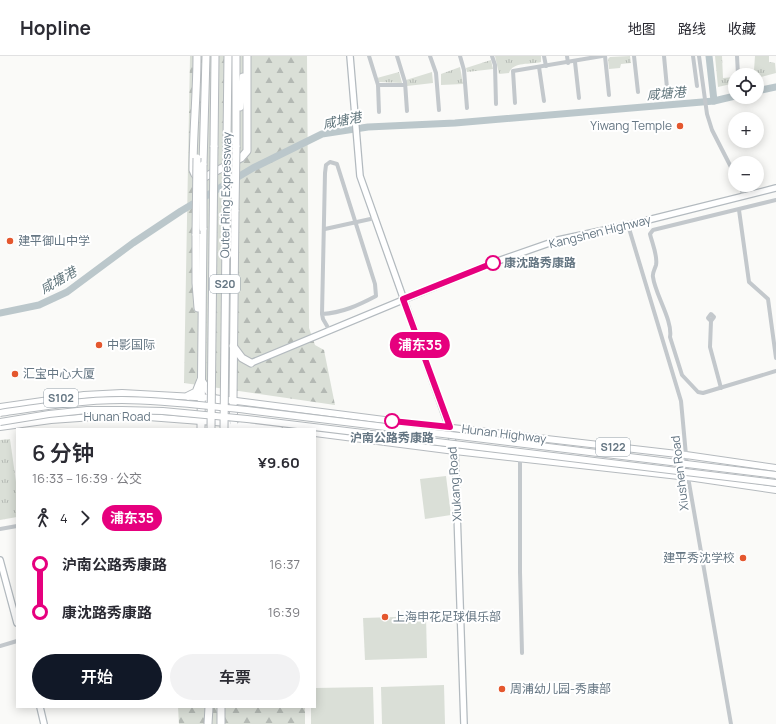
<!DOCTYPE html>
<html lang="zh">
<meta charset="utf-8">
<style>
body{margin:0;font-family:Manrope,"Noto Sans SC",sans-serif;background:#f2f2f3;color:#2b2b33;height:100vh;display:flex;flex-direction:column;font-size:15px;white-space:nowrap}
*{box-sizing:border-box;margin:0}
p{font-size:13px;color:#7c7c81}
.icon{flex:none;width:22px;height:22px;fill:none;stroke:currentColor;stroke-width:2;stroke-linecap:round;stroke-linejoin:round}
.map{position:relative;flex:1;overflow:hidden}
.details{position:absolute;left:16px;top:372px;width:300px;height:280px;display:flex;flex-direction:column;background:#fff;border-radius:0px;box-shadow:0 2px 10px #0003}
.details>*{flex:none}
.badge{padding:0 8px;border-radius:13px;font-size:14px;line-height:26px}
.controls{position:absolute;left:728px;top:12px;display:grid;gap:8px}
.controls a{display:grid;place-items:center;width:36px;height:36px;border-radius:50%;background:#fff;box-shadow:0 2px 10px #0003;font-size:20px}
.map>.badge{position:absolute;translate:-50% -50%;box-shadow:0 0 0 2px #fff}
.legs{display:flex;align-items:center;gap:6px;height:44px;padding:0 16px;font-size:13px}
.legs p{margin-inline-start:auto}
.overview{display:flex;align-items:center;justify-content:space-between;height:68px;padding:0 16px}
h1{font-size:22px;font-weight:600;line-height:30px}
.primary-button{display:flex;gap:8px;margin-top:auto;padding:8px 16px}
.primary-button a{flex:1;height:46px;border-radius:24px;background:#111827;color:#fff;font-size:16px;font-weight:600;line-height:46px;text-align:center}
.primary-button a+a{background:#f2f2f3;color:#2b2b33}
ul{padding:0 16px;list-style:none}
li{display:flex;align-items:center;gap:14px;height:48px;font-size:15px}
li i{display:grid;place-items:center;width:6px;height:100%;margin:0 5px;background:currentColor}
li i::after{content:'';width:10px;height:10px;margin:-5px;border:3px solid;border-radius:50%;background:#fff}
li p{margin-inline-start:auto}
li:first-child i{background:linear-gradient(#0000 50%,currentColor 0)}
li:last-child i{background:linear-gradient(currentColor 50%,#0000 0)}
header{display:flex;align-items:center;gap:24px;box-sizing:border-box;height:56px;padding:0 20px;background:#fff;border-bottom:1px solid #e1e1e2}
header strong{font-size:19px}
nav{display:flex;gap:22px;margin-inline-start:auto;font-size:14px}
.map>svg:first-child{display:block}
</style>
<header>
<strong>Hopline</strong>
<nav><a>地图</a><a>路线</a><a>收藏</a></nav>
</header>
<div class="map">
<svg width="776" height="668" viewBox="0 0 776 668">
<defs>
<pattern id="forest-firs" width="22" height="20" patternUnits="userSpaceOnUse"><rect width="22" height="20" fill="#dadfd7"/><path d="M5 1l3.5 6h-7zM16 11l3.5 6h-7z" fill="#b4b9b4"/></pattern>
<pattern id="park-tufts" width="24" height="20" patternUnits="userSpaceOnUse"><rect width="24" height="20" fill="#dadfd7"/><path d="M3 7l-1-3M5 7V3M7 7l1-3M15 17l-1-3M17 17v-4M19 17l1-3" fill="none" stroke="#b4b9b4"/></pattern>
</defs>
<rect width="100%" height="100%" fill="#fafaf8"/>
<g fill="url(#forest-firs)">
<path d="M190,0H307L309,272L315,289L324,294L335,349L184,327Z"/>
<path d="M178,651H305V668H179Z"/>
</g>
<g fill="url(#park-tufts)">
<path d="M495,0H541V6C531,9 513,5 509,17L499,18Z"/>
<path d="M630,0L631,7L621,8L620,12L609,13L608,3L610,1Z"/>
<path d="M715,0H722L723,22L735,21V27L718,31Z"/>
<path d="M755,0H769V6L775,7L776,17L757,22V19H752L751,15L754,14Z"/>
<path d="M491,4L493,13L467,16L466,12Z"/>
<path d="M460,11L463,28L441,29V18Z"/>
<path d="M399,16L402,27L379,26L377,22Z"/>
<path d="M432,16L433,27L407,30L406,24Z"/>
<path d="M10,383L17,433V461L0,464V384Z"/>
</g>
<g fill="#dadfd7">
<path d="M446,420L451,459L425,463L420,423Z"/>
<path d="M426,560L427,602L365,604L363,562Z"/>
<path d="M444,629L445,668H382L381,631Z"/>
<path d="M373,631L374,668H311V651H315V632Z"/>
</g>
<g fill="none" stroke-linecap="round" stroke-linejoin="round">
<g stroke="#bbc7cb" stroke-width="7">
<path d="M709,0L714,45"/>
<path d="M757,35L776,31"/>
<path d="M0,257L39,249L67,236L133,187L181,155L253,112L322,78L368,71L455,67L714,45L735,40"/>
</g>
<g stroke="#b3babf" stroke-width="8">
<g id="secondary">
<path d="M350,0L360,120L449,371L455,395L464,668"/>
<path d="M251,307L492,207L558,184L628,169L776,132"/>
<path d="M0,504L17,567"/>
<path d="M40,651L44,668"/>
</g>
</g>
<g stroke="#b5babe" stroke-width="8">
<g id="primary">
<path d="M0,351L84,339L122,337L213,342L392,365L686,399L776,412"/>
<path d="M240,369L279,373"/>
<path d="M0,371L51,364L122,359L227,367"/>
<path d="M315,377L455,395L688,421L776,434"/>
</g>
</g>
<g stroke="#b4b9bd" stroke-width="9">
<g id="highway">
<path d="M197,0C197,38 193,76 193,114C195,120 197,122 203,122L241,102L247,95V0"/>
<path d="M240,51L243,21"/>
<path d="M227,84L228,0"/>
<path d="M214,91L215,0"/>
<path d="M236,91V0"/>
<path d="M203,109L206,0"/>
<path d="M196,178V227L198,252"/>
<path d="M233,290L242,302L251,307"/>
<path d="M201,324L222,355"/>
<path d="M188,340L196,336L200,326"/>
<path d="M209,347L230,373"/>
<path d="M201,373L203,172"/>
<path d="M234,373L233,344L235,154"/>
<path d="M236,373L245,369"/>
<path d="M208,668L209,651"/>
<path d="M221,668V651"/>
</g>
</g>
<g stroke="#c3c8cc" stroke-width="4">
<path d="M369,0L378,29L379,56"/>
<path d="M397,0L405,26L407,55"/>
<path d="M430,0L436,17L439,54"/>
<path d="M460,0L464,14L467,52"/>
<path d="M492,0L495,9L496,48"/>
<path d="M544,0L546,10"/>
<path d="M567,0L568,7"/>
<path d="M605,0L609,39"/>
<path d="M634,0L638,36"/>
<path d="M664,0L667,32"/>
<path d="M693,0L697,30"/>
<path d="M699,0L707,58L712,74L735,119"/>
<path d="M737,0L738,19"/>
<path d="M575,6L579,42"/>
<path d="M539,11L544,45"/>
<path d="M378,29H405"/>
<path d="M515,47L513,15L602,0"/>
<path d="M739,129L744,139"/>
<path d="M776,144L653,174L650,178C652,187 658,200 656,209C655,213 652,217 653,221C655,238 673,265 670,281L682,319L698,336L703,337L776,315"/>
<path d="M739,154L749,226L768,243L776,302"/>
<path d="M628,169L681,345L688,421L731,668"/>
<path d="M325,173L375,162"/>
<path d="M322,258L325,117L326,109L330,106L337,108L375,228L376,240C359,249 342,257 322,258L323,263L330,275"/>
<path d="M711,265L708,262L711,258L714,261L711,265L710,291L721,332"/>
<path d="M520,401V516L522,597"/>
<path d="M0,473L17,470"/>
<path d="M0,590L17,585"/>
</g>
<use href="#secondary" stroke="#fff" stroke-width="5.5"/>
<use href="#primary" stroke="#fff" stroke-width="6"/>
<use href="#highway" stroke="#fff" stroke-width="7"/>
<g stroke="#b5babe" stroke-width="8" stroke-linecap="butt">
<g id="primary-bridge">
<path d="M0,357C40,351 81,344 122,344C164,344 206,350 247,354L776,419"/>
<path d="M0,366L49,358L87,354H122L163,355L247,363L776,427"/>
</g>
</g>
<g stroke="#b4b9bd" stroke-width="9" stroke-linecap="butt">
<g id="highway-bridge">
<path d="M235,154L236,91"/>
<path d="M203,172V109"/>
<path d="M196,178L197,102"/>
<path d="M211,373L214,91"/>
<path d="M224,373L227,84"/>
</g>
</g>
<use href="#primary-bridge" stroke="#fff" stroke-width="6"/>
<use href="#highway-bridge" stroke="#fff" stroke-width="7"/>
</g>
<g fill="none" stroke-linecap="round" stroke-linejoin="round">
<g stroke="#fff" stroke-width="9">
<path id="line-1" d="M392,365L450,371L403,243L493,207"/>
</g>
<use href="#line-1" stroke="#e6007e" stroke-width="6"/>
</g>
<g fill="#e4572e" stroke="#fff" stroke-width="1.5">
<circle cx="680" cy="70" r="4"/>
<circle cx="10" cy="185" r="4"/>
<circle cx="99" cy="289" r="4"/>
<circle cx="15" cy="318" r="4"/>
<circle cx="743" cy="502" r="4"/>
<circle cx="385" cy="561" r="4"/>
<circle cx="502" cy="633" r="4"/>
</g>
<g fill="#fff" stroke="#e6007e" stroke-width="2">
<circle cx="493" cy="207" r="7"/>
<circle cx="392" cy="365" r="7"/>
</g>
<g text-anchor="middle" stroke-width="4" stroke-linejoin="round" paint-order="stroke">
<g fill="#fff" stroke="#939fa8" stroke-width="1">
<rect x="210" y="219" width="30" height="18" rx="3"/>
<rect x="44" y="333" width="34" height="18" rx="3"/>
<rect x="596" y="382" width="34" height="18" rx="3"/>
</g>
<g font-size="11" font-weight="bold" fill="#657683">
<text x="225" y="232">S20</text>
<text x="61" y="346">S102</text>
<text x="613" y="395">S122</text>
</g>
<g font-size="12" fill="#657683" stroke="#fff" text-anchor="start">
<text x="672" y="74" text-anchor="end">Yiwang Temple</text>
<text x="18" y="189">建平御山中学</text>
<text x="107" y="293">中影国际</text>
<text x="23" y="322">汇宝中心大厦</text>
<text x="735" y="506" text-anchor="end">建平秀沈学校</text>
<text x="393" y="565">上海申花足球俱乐部</text>
<text x="510" y="637">周浦幼儿园-秀康部</text>
</g>
<g font-size="12" fill="#657683" stroke="#fff">
<text transform="translate(226 139) rotate(-89)" y="4">Outer Ring Expressway</text>
<text transform="translate(600 176) rotate(-14)" y="4">Kangshen Highway</text>
<text x="117" y="365">Hunan Road</text>
<text transform="translate(504 378) rotate(7)" y="4">Hunan Highway</text>
<text transform="translate(680 417) rotate(-97)" y="4">Xiushen Road</text>
<text transform="translate(455 428) rotate(-94)" y="4">Xiukang Road</text>
</g>
<g font-size="12" font-weight="bold" fill="#657683" stroke="#fff" text-anchor="start">
<text x="504" y="211">康沈路秀康路</text>
<text x="392" y="386" text-anchor="middle">沪南公路秀康路</text>
</g>
<g font-size="13" font-style="italic" fill="#60757c" stroke="#fff">
<text transform="translate(666 37) rotate(-5)" y="5">咸塘港</text>
<text transform="translate(342 64) rotate(-11)" y="5">咸塘港</text>
<text transform="translate(58 224) rotate(-30)" y="5">咸塘港</text>
</g>
</g>
</svg>
<div class="controls">
<a><svg class="icon" aria-label="locate" viewBox="0 0 24 24"><circle cx="12" cy="12" r="6"/><path d="M12 2v4M12 18v4M2 12h4M18 12h4"/></svg></a>
<a>+</a>
<a>−</a>
</div>
<b class="badge" style="left:420px;top:289px;background:#e6007e;color:#fff">浦东35</b>
<section class="details">
<div class="overview"><div><h1>6 分钟</h1><p>16:33 – 16:39 · 公交</p></div><b>¥9.60</b></div>
<div class="legs"><svg class="icon" aria-label="walk" viewBox="0 0 24 24"><circle cx="13" cy="4" r="2"/><path d="M13 8l-2 6 4 7M11 14l-3 7M7 12l3-4h3l4 4"/></svg>4<svg class="icon" aria-label="forward" viewBox="0 0 24 24"><path d="M9 5l7 7-7 7"/></svg><b class="badge" style="background:#e6007e;color:#fff">浦东35</b></div>
<ul>
<li><i style="color:#e6007e"></i><b>沪南公路秀康路</b><p>16:37</p></li>
<li><i style="color:#e6007e"></i><b>康沈路秀康路</b><p>16:39</p></li>
</ul>
<div class="primary-button"><a>开始</a><a>车票</a></div>
</section>
</div>
